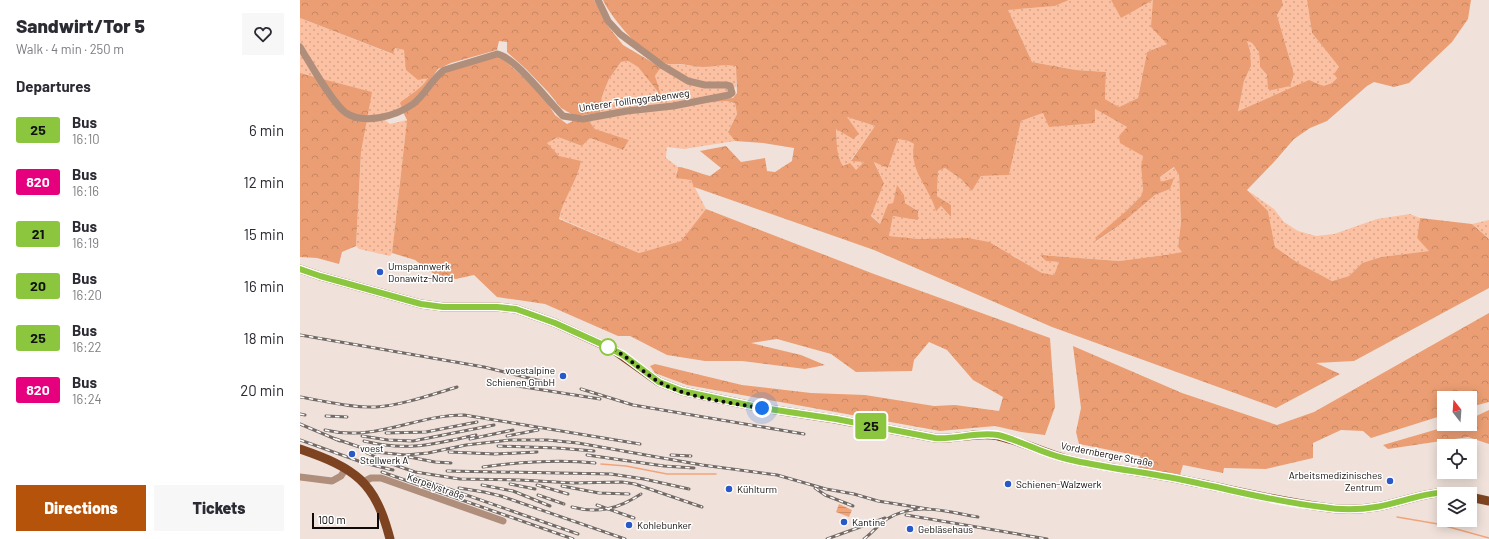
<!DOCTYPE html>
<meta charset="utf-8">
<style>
body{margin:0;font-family:Barlow,sans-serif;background:#f7f7f7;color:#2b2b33;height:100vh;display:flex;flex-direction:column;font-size:15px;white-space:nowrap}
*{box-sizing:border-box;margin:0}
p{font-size:13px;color:#7c7c81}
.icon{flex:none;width:22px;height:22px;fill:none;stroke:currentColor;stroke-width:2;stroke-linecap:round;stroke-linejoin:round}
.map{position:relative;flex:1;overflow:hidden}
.drawer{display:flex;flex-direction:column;background:#fff;width:300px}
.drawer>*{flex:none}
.badge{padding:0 8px;border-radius:3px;font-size:14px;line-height:26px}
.needle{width:26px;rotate:343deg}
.controls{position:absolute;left:1137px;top:391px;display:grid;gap:8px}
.controls a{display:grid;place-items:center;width:40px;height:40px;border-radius:0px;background:#fff;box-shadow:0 2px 10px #0003;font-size:20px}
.scale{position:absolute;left:12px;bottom:10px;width:67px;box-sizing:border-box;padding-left:4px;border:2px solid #0f0a08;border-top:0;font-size:11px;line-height:14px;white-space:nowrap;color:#0f0a08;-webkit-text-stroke:3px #fff;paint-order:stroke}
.you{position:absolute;width:20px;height:20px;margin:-10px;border:3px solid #fff;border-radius:50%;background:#1a73e8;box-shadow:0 0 0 6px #1a73e833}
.map>.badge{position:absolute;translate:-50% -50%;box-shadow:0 0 0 2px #fff}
h2{padding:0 16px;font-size:15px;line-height:36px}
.round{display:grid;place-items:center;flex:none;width:42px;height:42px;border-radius:0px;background:#f7f7f7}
.summary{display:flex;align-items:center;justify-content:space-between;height:68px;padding:0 16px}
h1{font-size:19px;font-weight:800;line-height:30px}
.button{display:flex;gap:8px;margin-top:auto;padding:8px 16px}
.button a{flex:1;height:46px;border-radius:0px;background:#b45309;color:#fff;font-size:16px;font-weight:800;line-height:46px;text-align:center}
.button a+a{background:#f7f7f7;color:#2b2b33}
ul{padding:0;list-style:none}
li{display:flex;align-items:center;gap:12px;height:52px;padding:0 16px}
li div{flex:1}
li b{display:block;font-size:15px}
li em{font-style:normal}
li .badge{min-width:44px;font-weight:700;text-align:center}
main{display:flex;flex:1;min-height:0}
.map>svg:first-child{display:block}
</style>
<main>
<section class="drawer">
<div class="summary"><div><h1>Sandwirt/Tor 5</h1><p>Walk · 4 min · 250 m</p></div><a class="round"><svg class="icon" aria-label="heart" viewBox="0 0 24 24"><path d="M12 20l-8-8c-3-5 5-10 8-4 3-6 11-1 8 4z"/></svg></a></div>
<h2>Departures</h2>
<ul>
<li><span class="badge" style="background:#8bc63e;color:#111">25</span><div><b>Bus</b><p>16:10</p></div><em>6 min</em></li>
<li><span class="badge" style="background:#e6007e;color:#fff">820</span><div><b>Bus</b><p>16:16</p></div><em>12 min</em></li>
<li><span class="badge" style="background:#8bc63e;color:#111">21</span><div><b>Bus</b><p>16:19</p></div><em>15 min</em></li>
<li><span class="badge" style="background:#8bc63e;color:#111">20</span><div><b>Bus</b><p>16:20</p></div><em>16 min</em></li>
<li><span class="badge" style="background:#8bc63e;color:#111">25</span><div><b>Bus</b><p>16:22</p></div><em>18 min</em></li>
<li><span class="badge" style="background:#e6007e;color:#fff">820</span><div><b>Bus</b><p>16:24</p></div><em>20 min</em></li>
</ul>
<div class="button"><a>Directions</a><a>Tickets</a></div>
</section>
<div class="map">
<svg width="1189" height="539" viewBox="0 0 1189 539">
<defs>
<pattern id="grass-dots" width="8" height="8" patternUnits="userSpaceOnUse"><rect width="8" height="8" fill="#fbc1a2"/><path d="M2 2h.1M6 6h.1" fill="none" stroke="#d6a48a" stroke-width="1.8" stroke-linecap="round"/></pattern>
<pattern id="forest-crowns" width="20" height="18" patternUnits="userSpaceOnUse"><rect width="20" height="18" fill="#eb9e73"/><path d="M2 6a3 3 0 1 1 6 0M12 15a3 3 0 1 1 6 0" fill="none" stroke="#c88762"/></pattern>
<pattern id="water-rules" width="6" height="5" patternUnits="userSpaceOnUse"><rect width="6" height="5" fill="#f2a479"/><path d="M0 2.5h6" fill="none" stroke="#ce8c67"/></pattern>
</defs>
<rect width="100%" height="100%" fill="#f0e2db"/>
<g fill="url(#grass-dots)">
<path d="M769,0H811L821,17L853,0L867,44L847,52L838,98L819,107L805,99L806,72L776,70L732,62L707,10L755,6Z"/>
<path d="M982,0H1007L1012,33L1039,67L1037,78L1032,83L1023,86L992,88L937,111L944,81L951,66L946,41L952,43L959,52L960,67L967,75L994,74L977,15L983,5Z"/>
<path d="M0,18L92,54L95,48L104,50L126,78H128L124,86L105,98L102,108L80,116H67L71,92L22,79L0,43Z"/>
<path d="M0,51L15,77L0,73Z"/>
<path d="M359,59L369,64H376L400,67L431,65L437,66L436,87L433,88L381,76Z"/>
<path d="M328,61L338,67L358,92L359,102L361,103L355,76L359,70L362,68L375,77L428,88L429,91L427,94L396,100L300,113L302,96L309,79L321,62Z"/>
<path d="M404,101L405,103L426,101L435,103L437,114L428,131L435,141L384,149L367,147L366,158L378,167L376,172L391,180L406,209L381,241L339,253L259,218L265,198L259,156L246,143L258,137L282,146L290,138L323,150L329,140L295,129L289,121Z"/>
<path d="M795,109L827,127L843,156L841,166L843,190L841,196L826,211L796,238V242L821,224L855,195L870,189L861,182L860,177L875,167L879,175L881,222L878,247L883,252L865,255L819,261L741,255L746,261L759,262L754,275L742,273L712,255L620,239L589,236L593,216L618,219V211L605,203L597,186L593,203L588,204L580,224L571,215L584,183L574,161L588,168L598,139L608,141L614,144L620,178L633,200L636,210L641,206L651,217V205L637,196L638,171L645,168L661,179L672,191L681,176L709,175L721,121L743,113L795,123Z"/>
<path d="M547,117L575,126L551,160L565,162L556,170L543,166C536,155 537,141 536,128L553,139Z"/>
<path d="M84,119L90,124L107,120L92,253L90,256L59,249L56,246L61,152L66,121Z"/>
<path d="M947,190L974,209L984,222L998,231L1016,236L1034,234L1077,219L1110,214L1120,218L1117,238L1130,251L1081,257L1062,263L1049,276L1032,281L998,263L975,247L968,211Z"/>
<path d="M1189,220V239L1172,224Z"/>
</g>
<g fill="url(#forest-crowns)" fill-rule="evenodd">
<path d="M0,0H294L308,26L323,45L362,68L359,70L355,76L363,102L361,103L359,102L358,92L338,67L328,61L321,62L309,79L302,96L300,113L275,116L261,108L249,93L226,69L207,52V42L199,41L197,50L151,63L138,69L118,97L102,108L100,103C109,94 121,90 128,78L118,80L106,70L104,50L95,48L93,54L0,18Z"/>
<path d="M303,0H769L755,6L708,10L732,62L776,70L806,72L805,99L819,107L838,98L847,52L867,44L851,27L853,0L821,18L811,0H982L983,5L977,15L994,74L990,86L972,90L968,89L967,75L960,67L959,52L952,43L947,41L950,51L951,66L944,81L938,111L1009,80L1023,86L1032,83L1037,78L1034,74L1039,67L1012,33L1007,0H1171L1168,19L1152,42L1109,83L1094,87L1074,82L1067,86L1027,121L1010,128L994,139L974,162L947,190L968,211L975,247L998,263L1032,281L1049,276L1062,263L1081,257L1129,251L1117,238L1120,218L1172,224L1189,239V288L1054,361L1016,363L1040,374L976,408L752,327L574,250L394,187L391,180L376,178L378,167C385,167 401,174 410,176L421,168L400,151L426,146L441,162L465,158L467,171L475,172L492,161L494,148L463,143L435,141L428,132L437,114L435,103L426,101L404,103V101L433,98L437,93L436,66C425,64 414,67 402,67C394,67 386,64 378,64C375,64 371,64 368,64C346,58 312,20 303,0ZM795,109L827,127L819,136L820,143L843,156L841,166L843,190L841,196L826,211L795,238L796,239L795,242L821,224L855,195L870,189L874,178L861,182L860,177L874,167L879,175L881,222L878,247L882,252L865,255L819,261L740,255L746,261L759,262L754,275L742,273L689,242L668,238L620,239L589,236L593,216L618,220V211L605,203L604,195L597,185L593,203L588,204L580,224L571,216L584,183L574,162L588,168L598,139L608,141L614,144C609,172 629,186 636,211L641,206L651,217V205L637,196L638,171L645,168L661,179L672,191L681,176L709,175L721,121L743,113L749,127L795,123ZM547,117L575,126L551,161L564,162L556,170L550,163L543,166C536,155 537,141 536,129L553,139L559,134Z"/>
<path d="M196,57L204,60L231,84L245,99L255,115L267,124L273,121H289L295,129L329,140L323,150L290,138L282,146L258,137L247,143L259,156L281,161C277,182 263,198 259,219L339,253L381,241L406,209L574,274L750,338L755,407L745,435L721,432L695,426L640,431L387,385L355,373L350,366L355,364L442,385L511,393L565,395L634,406L655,405L699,411L703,397L673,380L647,350L629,342L614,360L612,371L556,372L531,354L477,339L451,343L501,355L525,365L505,369L442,361H405L367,355L330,336H318L245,304L197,297L174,275L156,279L134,274L115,260L92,253L107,120L103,112L139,77L151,70Z"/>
<path d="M0,73L72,92L61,152L56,246L42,252L39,264L17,258L0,257Z"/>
<path d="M1189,313V402L1170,407V398H1144V415L1071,438L1063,431L1041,430L1013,443V458L966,469L924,468L923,473L883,465L880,475L838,469L840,456L779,444L776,432L781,408L773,346L882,393L977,425L1014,412Z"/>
<path d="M1189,410V444L1168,437L1088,449L1083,445L1155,424H1170V419Z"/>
</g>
<path fill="url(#water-rules)" d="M539,504L552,510L549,517L536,512Z"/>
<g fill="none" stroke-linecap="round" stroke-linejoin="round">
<g stroke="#f2a479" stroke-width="1.5">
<path d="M301,464L326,466L367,474H416"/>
<path d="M1097,517L1138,524L1189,538"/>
</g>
<g stroke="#b08e7c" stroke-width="7">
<path d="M0,47C10,63 32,103 46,113C65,125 96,116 113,104C126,94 131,80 144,70L197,54C215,57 248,101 263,116L283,119L327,111L373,106L429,95L432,93L430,86L426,85H405L388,81L363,66L320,34L308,21L298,0"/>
<path d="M0,477L32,481L41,476L46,468"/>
<path d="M63,482L71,478H81L203,521"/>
</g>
<g stroke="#7e4421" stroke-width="9">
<path d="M0,269L20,276L121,304L143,307H197L216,309L255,323L314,350L359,382L382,391L462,408L535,419L635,438C656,440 678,431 698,436C722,441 743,453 767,459C805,468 844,472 883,480C929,489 975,501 1022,507C1039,510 1058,510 1076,507C1101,503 1134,488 1159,494"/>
<path d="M0,449C55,468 75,481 90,539"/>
<path d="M1170,497L1189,501"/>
</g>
<g stroke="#736a66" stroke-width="3">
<g id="rail">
<path d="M0,335L184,367L245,382"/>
<path d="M199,383L300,399"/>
<path d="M281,389L333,405L504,434"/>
<path d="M0,397C25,401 51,408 76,407C103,405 130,395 157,387"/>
<path d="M0,414L5,415"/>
<path d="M26,416L47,417"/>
<path d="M0,424L40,441"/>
<path d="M25,430C75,442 115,415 164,415L340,444"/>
<path d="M86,433L126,432L177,422"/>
<path d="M62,436L88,440L113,441L194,425"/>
<path d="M207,436L238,430"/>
<path d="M36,439L74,452L106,455L128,453L166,445L211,440H247L278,443L402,465L477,475L526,489L554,494L578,501L628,509"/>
<path d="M170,439L213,430"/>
<path d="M0,440L64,463L93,470"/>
<path d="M64,441C108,452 133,444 176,435"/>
<path d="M198,446L257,448L294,451"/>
<path d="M149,452L195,454L237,452"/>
<path d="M67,453L89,463L115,472L160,479L220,480L273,483L322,482L335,484L402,507"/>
<path d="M287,455L364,466L394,468"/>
<path d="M371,455L391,456"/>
<path d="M109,457L135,462L151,463"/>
<path d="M183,467C220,462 257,459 295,463"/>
<path d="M147,471L311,474L344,479L389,489"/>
<path d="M82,472L273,539"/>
<path d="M112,476L278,534"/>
<path d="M210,484L235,489"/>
<path d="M182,485L213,491L250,506"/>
<path d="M237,485L268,494"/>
<path d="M262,486L299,493L329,494"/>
<path d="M159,488L184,492L201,496L325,539"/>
<path d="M515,488L525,495L553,506"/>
<path d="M238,495L264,504"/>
<path d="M297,505L334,518"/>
<path d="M272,507C298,514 318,509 341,494"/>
<path d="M606,515L747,539"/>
<path d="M527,539L585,518"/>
<path d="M564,539C572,533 579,524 587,519C616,501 648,512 678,517"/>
</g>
</g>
<use href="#rail" stroke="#fff" stroke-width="1.5" stroke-dasharray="4.5" stroke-linecap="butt"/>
</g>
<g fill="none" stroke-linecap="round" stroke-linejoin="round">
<g stroke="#fff" stroke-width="9">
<path id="line" d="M0,269L20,276L121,304L143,307H197L216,309L255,323L308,347L323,355L359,382L382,391L462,408L536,419L635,438C656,440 678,431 698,435C722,441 743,454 767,459C805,468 844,472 883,480C929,489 975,502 1022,507C1040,510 1058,510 1076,507C1101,503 1134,488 1159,494"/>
</g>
<use href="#line" stroke="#8bc63e" stroke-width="6"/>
<path stroke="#0f0a08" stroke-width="4" stroke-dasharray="0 7.2" d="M308,347C328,355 342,373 361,383C388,398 431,403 462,408"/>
</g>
<g fill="#2959c7" stroke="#fff" stroke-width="1.5">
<circle cx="80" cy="272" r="4"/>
<circle cx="263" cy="376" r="4"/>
<circle cx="52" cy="454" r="4"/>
<circle cx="1090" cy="481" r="4"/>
<circle cx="708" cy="484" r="4"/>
<circle cx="429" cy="489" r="4"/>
<circle cx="544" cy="522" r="4"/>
<circle cx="329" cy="525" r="4"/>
<circle cx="610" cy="529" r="4"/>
</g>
<circle fill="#fff" stroke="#8bc63e" stroke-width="2" cx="308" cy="347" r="8"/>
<g text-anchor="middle" stroke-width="3" stroke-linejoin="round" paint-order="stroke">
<g font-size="10" fill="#0f0a08" stroke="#fff">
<text transform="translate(334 100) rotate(-8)" y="4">Unterer Tollinggrabenweg</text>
<text transform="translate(807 454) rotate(11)" y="4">Vordernberger Straße</text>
<text transform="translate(136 486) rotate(20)" y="4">Kerpelystraße</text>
</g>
<g font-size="10" fill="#0f0a08" stroke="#fff" text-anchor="start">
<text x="88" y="270">Umspannwerk<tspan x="88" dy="12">Donawitz-Nord</tspan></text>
<text x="255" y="374" text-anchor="end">voestalpine<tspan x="255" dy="12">Schienen GmbH</tspan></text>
<text x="60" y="452">voest<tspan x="60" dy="12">Stellwerk A</tspan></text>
<text x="1082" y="479" text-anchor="end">Arbeitsmedizinisches<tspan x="1082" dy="12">Zentrum</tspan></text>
<text x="716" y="488">Schienen-Walzwerk</text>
<text x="437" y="493">Kühlturm</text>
<text x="552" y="526">Kantine</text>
<text x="337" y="529">Kohlebunker</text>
<text x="618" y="533">Gebläsehaus</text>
</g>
</g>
</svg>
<div class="controls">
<a><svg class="needle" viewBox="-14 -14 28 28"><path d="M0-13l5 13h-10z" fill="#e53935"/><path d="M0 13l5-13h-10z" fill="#7c7c81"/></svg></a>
<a><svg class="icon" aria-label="locate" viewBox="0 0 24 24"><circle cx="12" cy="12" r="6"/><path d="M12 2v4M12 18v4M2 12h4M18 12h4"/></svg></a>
<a><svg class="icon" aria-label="layers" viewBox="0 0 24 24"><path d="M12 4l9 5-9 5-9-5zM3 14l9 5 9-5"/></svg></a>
</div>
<div class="scale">100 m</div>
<div class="you" style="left:462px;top:408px"></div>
<b class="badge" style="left:571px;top:426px;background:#8bc63e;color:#111">25</b>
</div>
</main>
